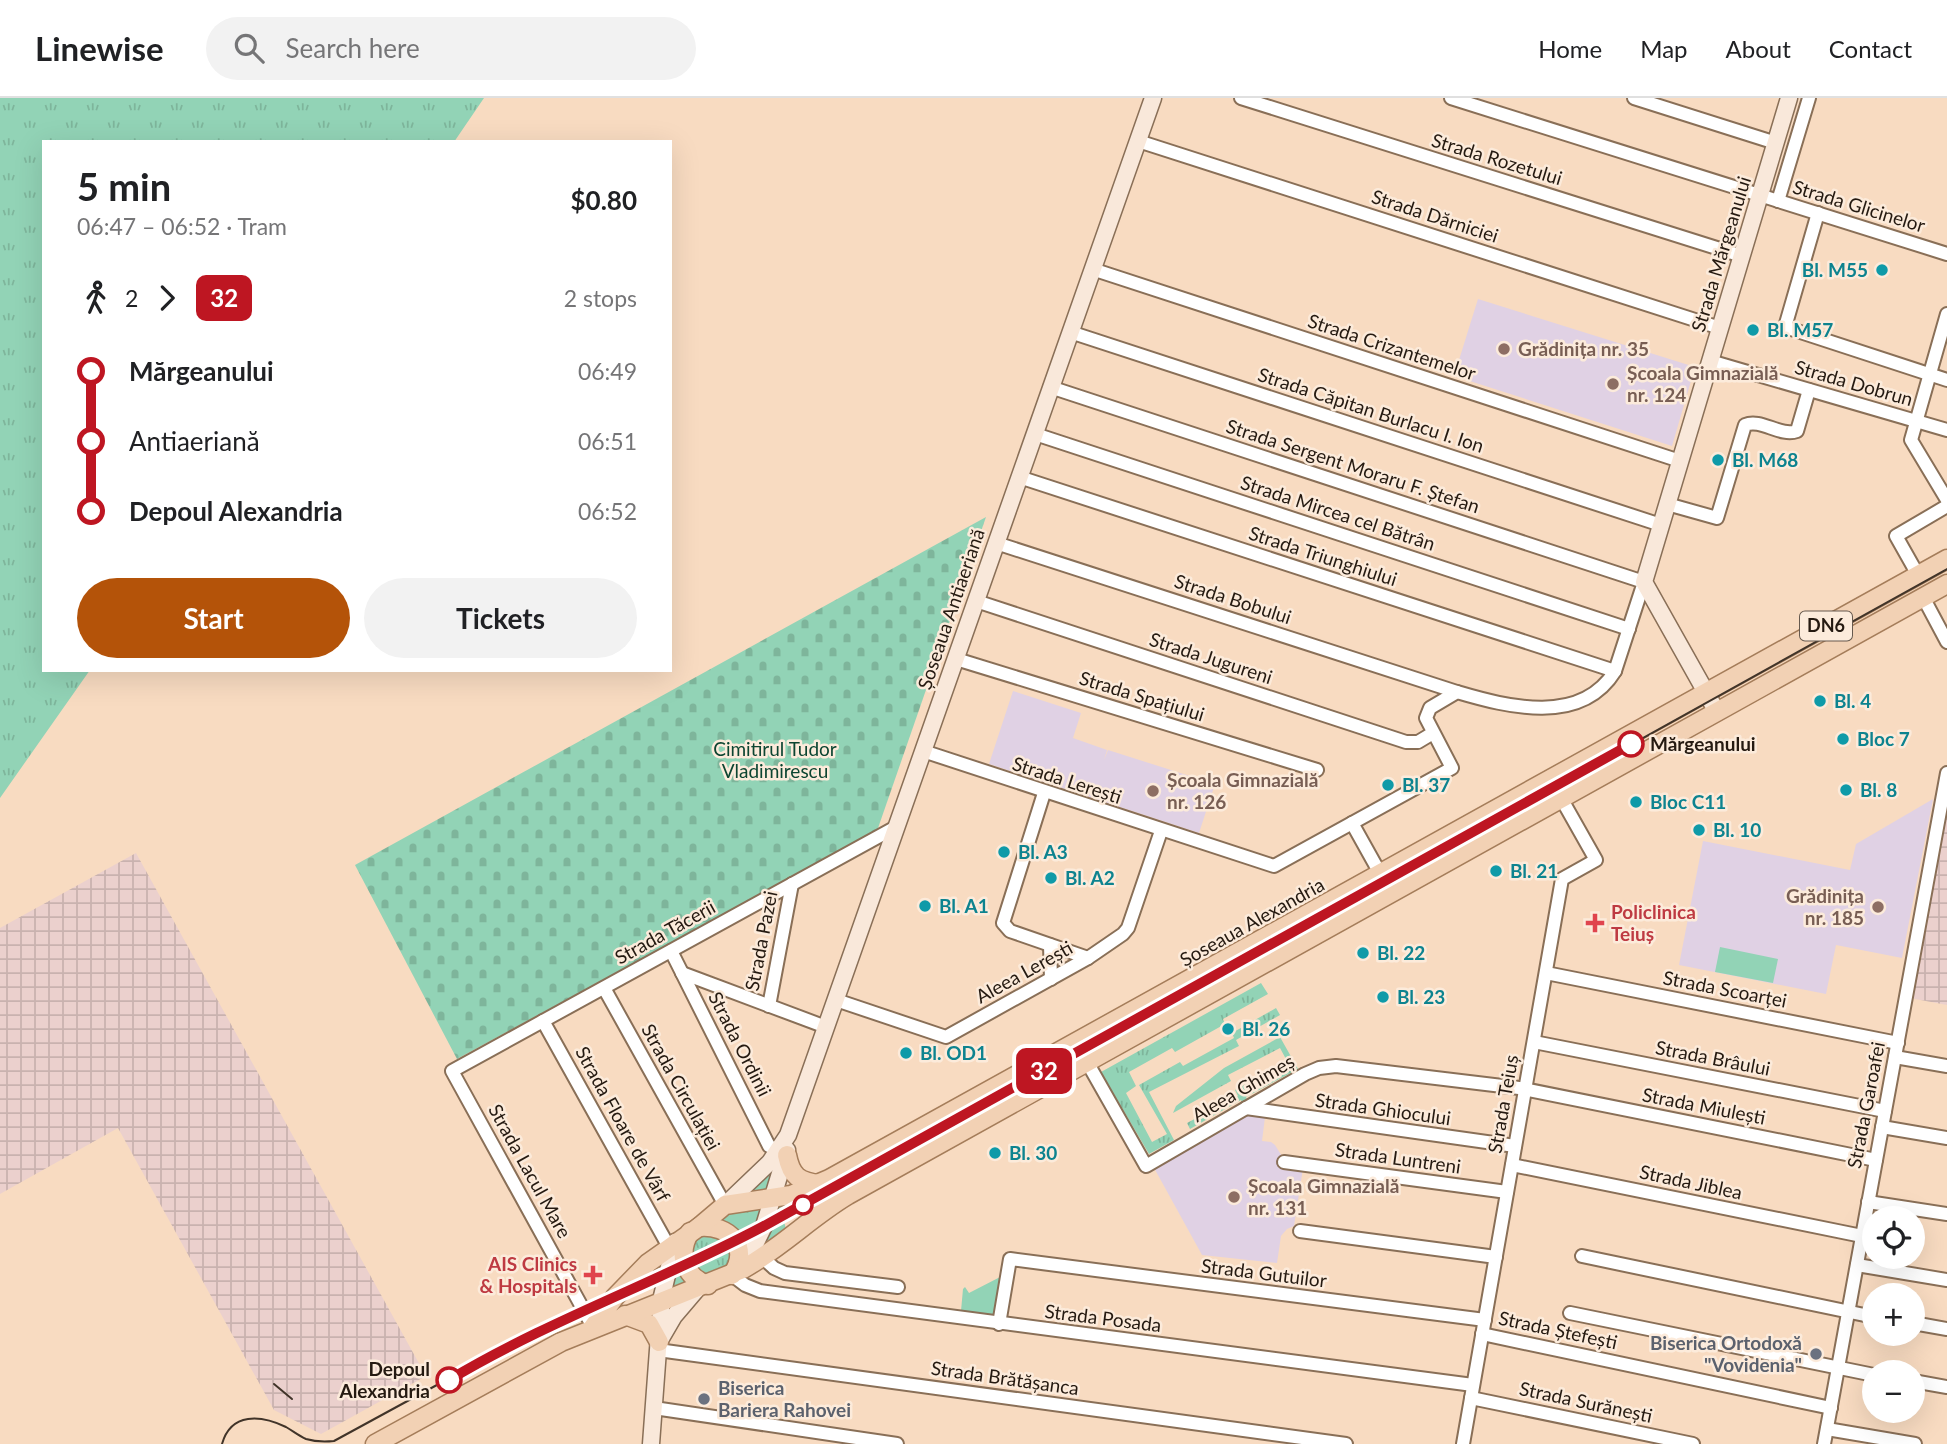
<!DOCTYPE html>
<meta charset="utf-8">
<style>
body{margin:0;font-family:Lato,sans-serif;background:#f2f2f2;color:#202124;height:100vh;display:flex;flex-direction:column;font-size:26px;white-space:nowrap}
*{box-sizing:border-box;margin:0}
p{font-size:23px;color:#757577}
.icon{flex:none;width:38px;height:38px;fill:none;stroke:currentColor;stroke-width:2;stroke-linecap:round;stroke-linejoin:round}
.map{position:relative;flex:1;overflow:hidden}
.sheet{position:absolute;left:42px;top:42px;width:630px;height:532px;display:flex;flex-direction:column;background:#fff;border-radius:0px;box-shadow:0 7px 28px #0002}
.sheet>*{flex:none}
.badge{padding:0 14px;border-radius:10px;font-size:24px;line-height:46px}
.tools{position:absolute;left:1862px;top:1108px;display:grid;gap:14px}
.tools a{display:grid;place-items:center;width:63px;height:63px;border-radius:50%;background:#fff;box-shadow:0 7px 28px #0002;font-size:35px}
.map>.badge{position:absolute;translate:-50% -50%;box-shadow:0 0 0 4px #fff}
.legs{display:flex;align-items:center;gap:10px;height:77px;padding:0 35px;font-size:23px}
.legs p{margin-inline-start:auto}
.head{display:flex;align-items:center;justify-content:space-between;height:119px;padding:0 35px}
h1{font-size:38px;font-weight:700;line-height:52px}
.button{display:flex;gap:14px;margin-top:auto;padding:14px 35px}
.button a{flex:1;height:80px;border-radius:42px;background:#b45309;color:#fff;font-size:28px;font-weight:700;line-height:80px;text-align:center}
.button a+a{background:#f2f2f2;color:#202124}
ul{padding:0 35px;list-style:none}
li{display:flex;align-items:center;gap:24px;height:70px;font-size:26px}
li i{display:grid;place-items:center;width:10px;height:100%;margin:0 9px;background:currentColor}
li i::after{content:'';width:18px;height:18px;margin:-9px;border:5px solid;border-radius:50%;background:#fff}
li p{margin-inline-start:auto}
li:first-child i{background:linear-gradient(#0000 50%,currentColor 0)}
li:last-child i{background:linear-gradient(currentColor 50%,#0000 0)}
header{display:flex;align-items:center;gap:42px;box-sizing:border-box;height:98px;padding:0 35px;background:#fff;border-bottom:2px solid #e0e0e0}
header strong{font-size:33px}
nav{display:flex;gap:38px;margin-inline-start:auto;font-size:24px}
.search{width:490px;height:63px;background:#f2f2f2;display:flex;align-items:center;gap:18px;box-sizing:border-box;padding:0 24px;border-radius:38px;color:#757577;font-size:26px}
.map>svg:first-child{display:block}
</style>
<header>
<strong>Linewise</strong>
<div class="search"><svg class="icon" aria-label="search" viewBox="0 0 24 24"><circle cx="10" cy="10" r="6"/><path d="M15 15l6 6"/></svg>Search here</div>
<nav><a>Home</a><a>Map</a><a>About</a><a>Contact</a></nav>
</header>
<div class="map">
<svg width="1947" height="1346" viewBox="0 0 1947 1346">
<defs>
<pattern id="industrial-grid" width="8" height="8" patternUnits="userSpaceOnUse" patternTransform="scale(1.75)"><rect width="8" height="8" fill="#ebd0cd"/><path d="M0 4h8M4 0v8" fill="none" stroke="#c9b2af"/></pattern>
<pattern id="grass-tufts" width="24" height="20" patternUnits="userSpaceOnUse" patternTransform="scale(1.75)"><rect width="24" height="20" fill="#92d3b6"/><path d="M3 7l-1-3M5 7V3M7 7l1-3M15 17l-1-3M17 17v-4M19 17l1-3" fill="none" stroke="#7eb59b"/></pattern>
<pattern id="cemetery-stones" width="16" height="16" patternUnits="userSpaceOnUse" patternTransform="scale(1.75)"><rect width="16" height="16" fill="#92d3b6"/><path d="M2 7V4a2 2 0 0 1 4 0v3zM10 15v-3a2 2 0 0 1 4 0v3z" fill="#7eb59b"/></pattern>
</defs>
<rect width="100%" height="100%" fill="#f8dbc1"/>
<g fill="url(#industrial-grid)">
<path d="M1947,693V907L1910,900Z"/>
<path d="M136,755L426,1278L321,1336L274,1312L118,1030L0,1096V830Z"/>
</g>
<g fill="#e0d1e4">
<path d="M1478,201L1695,269L1672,348L1454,278Z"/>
<path d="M1013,593L1081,615L1073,640L1107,652L1104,662L1108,652L1215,686L1199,735L989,666Z"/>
<path d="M1933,701L1902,860L1836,847L1826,896L1679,867L1703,743L1850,772L1856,746Z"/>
<path d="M1250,1013L1265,1019L1262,1043L1271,1044L1275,1047L1285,1063L1303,1070L1294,1128L1287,1131L1281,1138L1277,1165L1202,1157L1153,1068Z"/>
</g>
<g fill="url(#grass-tufts)">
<path d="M0,0H484L454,44H44V572H90L0,700Z"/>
<path d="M1261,885L1268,896L1223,921L1225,926L1175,954L1172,950L1129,974L1136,988L1126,995L1152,1044L1167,1036L1139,987L1180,964L1183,968L1234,940L1232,935L1276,910L1280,917L1236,942L1239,948L1149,994L1174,1042L1149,1056L1101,974Z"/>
<path d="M1280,939L1298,971L1246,999L1249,1006L1245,1008L1241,1002L1190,1031L1187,1025L1238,998L1235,992L1287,963L1280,950L1228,977L1231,983L1173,1015L1176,1008L1224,970Z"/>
<path d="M781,1049L773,1099L785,1098L784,1117L736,1143L738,1148L784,1123L788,1140L661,1204L664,1182L688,1172L685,1168L665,1177L671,1155Z"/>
</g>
<path fill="url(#cemetery-stones)" d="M986,419L877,733L457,961L355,767Z"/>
<g fill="#92d3b6">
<path d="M1720,849L1778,861L1773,885L1715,874Z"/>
<path d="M1004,1177L999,1218L961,1213L963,1191L965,1189L969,1195Z"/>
</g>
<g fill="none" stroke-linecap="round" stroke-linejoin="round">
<g stroke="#896f57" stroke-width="16">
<g id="street">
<path d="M1241,0L1742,158"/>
<path d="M1451,0L1947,156"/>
<path d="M1634,0L1776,45"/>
<path d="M1138,43L1720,230"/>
<path d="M1778,103L1809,0"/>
<path d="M1818,115L1785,229L1947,282"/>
<path d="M1092,171L1680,363"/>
<path d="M1947,216L1911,342L1947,402"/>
<path d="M1070,234L1661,427"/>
<path d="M1710,263L1947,332"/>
<path d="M1035,336L1629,531"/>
<path d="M1019,379L1615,573"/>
<path d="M1667,406L1717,420L1745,327C1761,320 1780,339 1797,333L1809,292"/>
<path d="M996,445L1457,594"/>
<path d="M1918,477L1896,438L1947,408"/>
<path d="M1923,499L1947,544"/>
<path d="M976,503L1406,644H1418L1433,635"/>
<path d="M956,561L1317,672"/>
<path d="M923,653L1274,768L1452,670L1426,620L1430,610L1457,594C1508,609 1581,628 1615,573L1644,484L1050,289"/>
<path d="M1044,695L1003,825L1010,833L1088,860"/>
<path d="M1352,725L1381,777"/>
<path d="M1050,847L1051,881"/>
<path d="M671,853L769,1048L778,1052"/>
<path d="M682,875L826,929"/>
<path d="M1546,875L1898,945"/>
<path d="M604,890L725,1107"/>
<path d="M836,902L946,939L1088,860L1123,836L1128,830L1161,733"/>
<path d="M769,908L792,786"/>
<path d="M543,923L669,1149"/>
<path d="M1534,944L1885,1013"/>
<path d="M1895,959L1947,968"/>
<path d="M1087,964L1146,1068L1305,976L1319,970L1336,968L1519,990L1876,1062"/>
<path d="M1246,1010L1515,1048"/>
<path d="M1882,1029L1947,1040"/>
<path d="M1284,1064L1507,1094"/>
<path d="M1512,1067L1862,1138"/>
<path d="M1868,1104L1947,1116"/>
<path d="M1300,1133L1496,1159"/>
<path d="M1582,1158L1874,1219"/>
<path d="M763,1160L774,1170L785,1175L898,1189"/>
<path d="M1857,1167L1947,1182"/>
<path d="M732,1177L745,1187L760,1193L1473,1287"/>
<path d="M1570,1215L1874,1277"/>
<path d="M1913,1225L1947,1231"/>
<path d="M999,1226L1010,1161L1485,1222"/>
<path d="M593,1229L452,973L896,729"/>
<path d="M1482,1236L1831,1310"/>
<path d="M658,1252L1346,1346"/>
<path d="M1913,1283L1947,1289"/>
<path d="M1471,1300L1693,1346"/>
<path d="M654,1310L897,1346"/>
<path d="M1827,1331L1915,1346"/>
<path d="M1463,1346L1562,781L1596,762L1561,700"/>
<path d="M1824,1346L1947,675"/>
</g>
</g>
<g stroke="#896f57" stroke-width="19">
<g id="secondary">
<path d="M1717,614L1644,484L1789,0"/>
<path d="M725,1107L770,1064L788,1037L1153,0"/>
<path d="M743,1171L764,1128L787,1052"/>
<path d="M660,1242L674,1218L697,1191"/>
<path d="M651,1346L662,1198L675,1144"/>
</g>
</g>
<g stroke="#a57d5a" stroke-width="21">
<g id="primary">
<path d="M787,1057C791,1078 799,1084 820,1086"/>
<path d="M699,1129C729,1126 751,1149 732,1177"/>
<path d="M690,1134C677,1155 684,1179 708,1187"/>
<path d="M625,1217L649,1226L659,1244"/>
<path d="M593,1229L615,1199L648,1165L699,1129L725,1107L791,1097L829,1081L1947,461"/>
<path d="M375,1346L561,1244L743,1171C781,1150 811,1119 848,1097L1947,486"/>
</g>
</g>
<use href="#street" stroke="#fff" stroke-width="12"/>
<use href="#secondary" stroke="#f9e8da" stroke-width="16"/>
<use href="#primary" stroke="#f2d1b4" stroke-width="18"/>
<g stroke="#413429" stroke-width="2">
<path d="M274,1286L292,1301"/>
<path d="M222,1346C231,1314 261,1317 286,1329C293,1333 299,1338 306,1341C316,1344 324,1344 334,1343L492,1257L685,1167L803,1107L1947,471"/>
</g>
</g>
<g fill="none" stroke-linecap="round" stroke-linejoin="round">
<g stroke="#fff" stroke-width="16">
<path id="line-1" d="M449,1282C549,1222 661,1183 764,1128L1631,646"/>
</g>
<use href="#line-1" stroke="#be1622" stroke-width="10"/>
</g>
<g fill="#0f9aa8" stroke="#fcebdb" stroke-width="2.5">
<circle cx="1882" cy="172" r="7"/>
<circle cx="1753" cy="232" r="7"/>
<circle cx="1718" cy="362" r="7"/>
<circle cx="1820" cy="603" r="7"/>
<circle cx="1843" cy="641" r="7"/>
<circle cx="1388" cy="687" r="7"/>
<circle cx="1846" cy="692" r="7"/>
<circle cx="1636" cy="704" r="7"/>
<circle cx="1699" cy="732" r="7"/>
<circle cx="1004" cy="754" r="7"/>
<circle cx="1496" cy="773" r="7"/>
<circle cx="1051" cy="780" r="7"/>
<circle cx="925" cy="808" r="7"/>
<circle cx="1363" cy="855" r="7"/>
<circle cx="1383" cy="899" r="7"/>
<circle cx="1228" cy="931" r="7"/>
<circle cx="906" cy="955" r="7"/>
<circle cx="995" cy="1055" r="7"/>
</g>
<g fill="#8d6e63" stroke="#fcebdb" stroke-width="2.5">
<circle cx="1504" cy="251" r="7"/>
<circle cx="1613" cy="286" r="7"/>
<circle cx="1153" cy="693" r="7"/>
<circle cx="1878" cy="809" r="7"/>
<circle cx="1234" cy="1099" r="7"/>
</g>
<g fill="#fff" stroke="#be1622" stroke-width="3.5">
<circle cx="1631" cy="646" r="12"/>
<circle cx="803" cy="1107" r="9"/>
<circle cx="449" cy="1282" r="12"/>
</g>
<g fill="#e0444e" stroke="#fcebdb" stroke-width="2.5">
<path d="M1591.5 814.5h7v7h7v7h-7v7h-7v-7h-7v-7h7z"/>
<path d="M589.5 1166.5h7v7h7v7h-7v7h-7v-7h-7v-7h7z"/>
</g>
<g fill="#6b7280" stroke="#fcebdb" stroke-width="2.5">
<circle cx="1816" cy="1256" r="7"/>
<circle cx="704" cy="1301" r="7"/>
</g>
<g text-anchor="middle" stroke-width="5" stroke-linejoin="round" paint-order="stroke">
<rect fill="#fcebdb" stroke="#66594e" stroke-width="2" x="1800" y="513.5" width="52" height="29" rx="5"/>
<g font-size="18" font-weight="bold" fill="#251a11">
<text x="1826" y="534">DN6</text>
</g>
<g font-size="19" fill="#251a11" stroke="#fcebdb">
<text transform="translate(1497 61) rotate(17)" y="7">Strada Rozetului</text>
<text transform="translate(1859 108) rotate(17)" y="7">Strada Glicinelor</text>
<text transform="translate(1435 118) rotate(18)" y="7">Strada Dărniciei</text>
<text transform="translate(1721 156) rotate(-73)" y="7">Strada Mărgeanului</text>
<text transform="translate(1392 249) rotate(18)" y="7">Strada Crizantemelor</text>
<text transform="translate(1854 285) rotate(16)" y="7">Strada Dobrun</text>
<text transform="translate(1371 312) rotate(18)" y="7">Strada Căpitan Burlacu I. Ion</text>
<text transform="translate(1353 368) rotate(18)" y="7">Strada Sergent Moraru F. Ștefan</text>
<text transform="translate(1338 415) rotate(18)" y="7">Strada Mircea cel Bătrân</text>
<text transform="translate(1323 458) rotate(18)" y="7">Strada Triunghiului</text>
<text transform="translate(1233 501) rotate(18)" y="7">Strada Bobului</text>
<text transform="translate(951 511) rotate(-71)" y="7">Șoseaua Antiaeriană</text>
<text transform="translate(1211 560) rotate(18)" y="7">Strada Jugureni</text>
<text transform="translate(1142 598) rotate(17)" y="7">Strada Spațiului</text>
<text transform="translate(1067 682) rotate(18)" y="7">Strada Lerești</text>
<text transform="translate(1252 824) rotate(-29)" y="7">Șoseaua Alexandria</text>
<text transform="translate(665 834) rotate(-29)" y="7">Strada Tăcerii</text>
<text transform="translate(761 843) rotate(-79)" y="7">Strada Pazei</text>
<text transform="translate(1024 874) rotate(-29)" y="7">Aleea Lerești</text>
<text transform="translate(1725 891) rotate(11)" y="7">Strada Scoarței</text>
<text transform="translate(740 946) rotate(63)" y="7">Strada Ordinii</text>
<text transform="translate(1713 960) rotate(11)" y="7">Strada Brâului</text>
<text transform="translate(681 989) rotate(61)" y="7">Strada Circulației</text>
<text transform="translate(1243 990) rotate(-30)" y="7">Aleea Ghimeș</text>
<text transform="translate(1503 1006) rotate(-80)" y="7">Strada Teiuș</text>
<text transform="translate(1866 1007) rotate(-79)" y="7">Strada Garoafei</text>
<text transform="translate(1704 1008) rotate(11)" y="7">Strada Miulești</text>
<text transform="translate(1383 1011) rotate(8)" y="7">Strada Ghiocului</text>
<text transform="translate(623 1026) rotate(61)" y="7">Strada Floare de Vârf</text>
<text transform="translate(1398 1060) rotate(8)" y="7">Strada Luntreni</text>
<text transform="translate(530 1073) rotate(61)" y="7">Strada Lacul Mare</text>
<text transform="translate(1691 1084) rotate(12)" y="7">Strada Jiblea</text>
<text transform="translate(1264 1175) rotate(7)" y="7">Strada Gutuilor</text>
<text transform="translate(1103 1220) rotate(7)" y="7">Strada Posada</text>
<text transform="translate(1558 1232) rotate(12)" y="7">Strada Ștefești</text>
<text transform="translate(1005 1280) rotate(8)" y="7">Strada Brătășanca</text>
<text transform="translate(1586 1304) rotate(12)" y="7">Strada Surănești</text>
</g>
<g font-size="19" font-weight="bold" fill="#0d838f" stroke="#fcebdb" text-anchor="start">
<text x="1868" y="179" text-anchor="end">Bl. M55</text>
<text x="1767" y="239">Bl. M57</text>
<text x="1732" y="369">Bl. M68</text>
<text x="1834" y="610">Bl. 4</text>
<text x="1857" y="648">Bloc 7</text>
<text x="1402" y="694">Bl. 37</text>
<text x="1860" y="699">Bl. 8</text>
<text x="1650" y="711">Bloc C11</text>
<text x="1713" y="739">Bl. 10</text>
<text x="1018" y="761">Bl. A3</text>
<text x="1510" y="780">Bl. 21</text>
<text x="1065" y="787">Bl. A2</text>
<text x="939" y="815">Bl. A1</text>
<text x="1377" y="862">Bl. 22</text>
<text x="1397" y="906">Bl. 23</text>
<text x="1242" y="938">Bl. 26</text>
<text x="920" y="962">Bl. OD1</text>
<text x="1009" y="1062">Bl. 30</text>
</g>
<g font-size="19" font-weight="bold" fill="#785e54" stroke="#fcebdb" text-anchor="start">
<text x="1518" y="258">Grădinița nr. 35</text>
<text x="1627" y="282">Școala Gimnazială<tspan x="1627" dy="22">nr. 124</tspan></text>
<text x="1167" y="689">Școala Gimnazială<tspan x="1167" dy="22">nr. 126</tspan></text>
<text x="1864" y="805" text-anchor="end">Grădinița<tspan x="1864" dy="22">nr. 185</tspan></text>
<text x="1248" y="1095">Școala Gimnazială<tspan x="1248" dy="22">nr. 131</tspan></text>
</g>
<g font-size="19" font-weight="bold" fill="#251a11" stroke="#fcebdb" text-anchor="start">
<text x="1650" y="653">Mărgeanului</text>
<text x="430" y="1278" text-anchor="end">Depoul<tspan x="430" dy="22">Alexandria</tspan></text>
</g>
<g font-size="19" fill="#0c4531" stroke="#fcebdb">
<text x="775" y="658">Cimitirul Tudor<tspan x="775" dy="22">Vladimirescu</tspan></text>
</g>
<g font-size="19" font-weight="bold" fill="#be3a42" stroke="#fcebdb" text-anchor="start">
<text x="1611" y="821">Policlinica<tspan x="1611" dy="22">Teiuș</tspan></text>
<text x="577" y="1173" text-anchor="end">AIS Clinics<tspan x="577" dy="22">&amp; Hospitals</tspan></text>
</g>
<g font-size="19" font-weight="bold" fill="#5b616d" stroke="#fcebdb" text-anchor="end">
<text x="1802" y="1252">Biserica Ortodoxă<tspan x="1802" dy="22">"Vovidenia"</tspan></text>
<text x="718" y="1297" text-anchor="start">Biserica<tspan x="718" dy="22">Bariera Rahovei</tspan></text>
</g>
</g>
</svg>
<div class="tools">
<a><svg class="icon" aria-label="locate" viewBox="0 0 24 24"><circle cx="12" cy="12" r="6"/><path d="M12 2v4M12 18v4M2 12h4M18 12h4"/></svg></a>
<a>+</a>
<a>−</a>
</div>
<b class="badge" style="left:1044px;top:973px;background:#be1622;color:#fff">32</b>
<section class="sheet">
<div class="head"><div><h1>5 min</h1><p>06:47 – 06:52 · Tram</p></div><b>$0.80</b></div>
<div class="legs"><svg class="icon" aria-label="walk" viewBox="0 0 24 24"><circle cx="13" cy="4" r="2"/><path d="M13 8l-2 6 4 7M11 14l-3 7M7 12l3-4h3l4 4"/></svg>2<svg class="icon" aria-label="forward" viewBox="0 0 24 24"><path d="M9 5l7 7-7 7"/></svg><b class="badge" style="background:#be1622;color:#fff">32</b><p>2 stops</p></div>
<ul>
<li><i style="color:#be1622"></i><b>Mărgeanului</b><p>06:49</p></li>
<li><i style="color:#be1622"></i><span>Antiaeriană</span><p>06:51</p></li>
<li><i style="color:#be1622"></i><b>Depoul Alexandria</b><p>06:52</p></li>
</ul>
<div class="button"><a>Start</a><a>Tickets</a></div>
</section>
</div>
